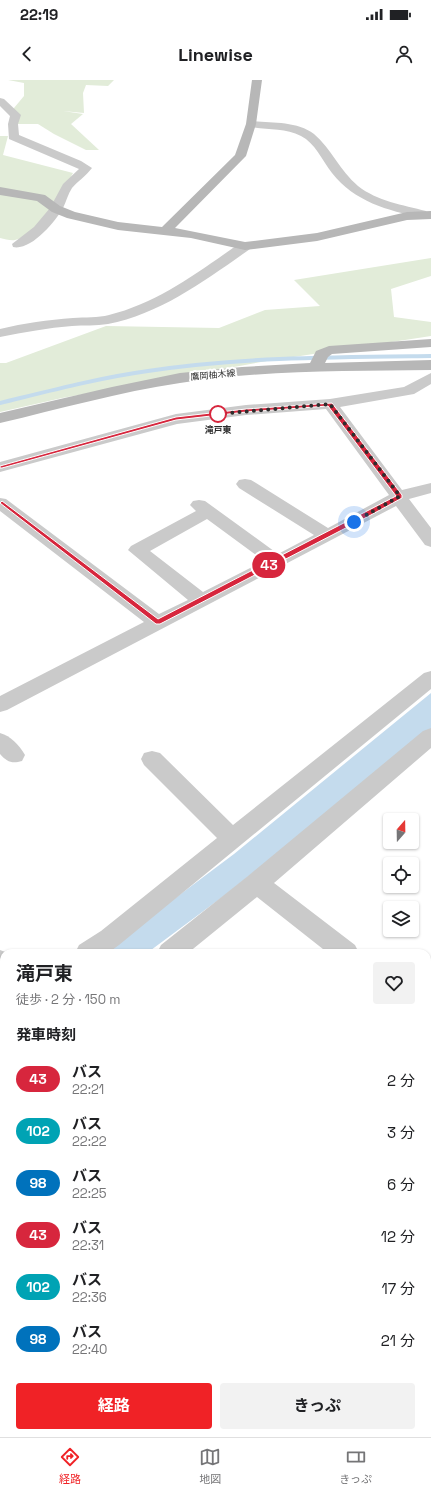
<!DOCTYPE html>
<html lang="ja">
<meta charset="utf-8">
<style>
body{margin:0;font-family:"Space Grotesk","Noto Sans JP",sans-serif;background:#f2f2f2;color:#202124;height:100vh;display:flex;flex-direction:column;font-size:15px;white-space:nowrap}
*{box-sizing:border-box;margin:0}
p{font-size:13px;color:#757577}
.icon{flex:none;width:22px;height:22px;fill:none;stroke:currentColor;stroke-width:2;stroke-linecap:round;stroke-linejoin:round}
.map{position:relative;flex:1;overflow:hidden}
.side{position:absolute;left:0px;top:869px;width:431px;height:488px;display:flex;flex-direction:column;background:#fff;border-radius:12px 12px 0 0;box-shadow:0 1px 3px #0004}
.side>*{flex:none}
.badge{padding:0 8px;border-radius:13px;font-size:14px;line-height:26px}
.needle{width:26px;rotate:20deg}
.buttons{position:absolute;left:383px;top:733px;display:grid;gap:8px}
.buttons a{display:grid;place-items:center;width:36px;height:36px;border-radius:4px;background:#fff;box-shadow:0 1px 3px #0004;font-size:20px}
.you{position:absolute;width:20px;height:20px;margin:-10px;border:3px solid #fff;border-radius:50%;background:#1a73e8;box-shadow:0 0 0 6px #1a73e833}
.map>.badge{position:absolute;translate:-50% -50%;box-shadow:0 0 0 2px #fff}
h2{padding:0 16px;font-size:15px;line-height:36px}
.round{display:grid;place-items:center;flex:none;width:42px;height:42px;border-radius:4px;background:#f2f2f2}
.summary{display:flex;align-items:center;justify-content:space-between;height:68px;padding:0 16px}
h1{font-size:19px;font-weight:700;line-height:30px}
.cta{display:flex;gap:8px;margin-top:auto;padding:8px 16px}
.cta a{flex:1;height:46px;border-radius:4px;background:#f02226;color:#fff;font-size:16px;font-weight:700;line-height:46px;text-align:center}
.cta a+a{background:#f2f2f2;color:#202124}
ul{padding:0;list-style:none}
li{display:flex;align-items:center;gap:12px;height:52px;padding:0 16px}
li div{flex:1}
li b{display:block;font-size:15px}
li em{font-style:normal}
li .badge{min-width:44px;font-weight:700;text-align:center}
.status{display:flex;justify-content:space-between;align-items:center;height:28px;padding:0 20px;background:#fff;direction:ltr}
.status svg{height:11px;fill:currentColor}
header{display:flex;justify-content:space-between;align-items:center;height:52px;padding:0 16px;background:#fff;font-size:18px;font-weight:700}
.dock{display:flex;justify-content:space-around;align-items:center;height:56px;border-top:1px solid #e0e0e0;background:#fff;font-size:11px;color:#757577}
.dock a{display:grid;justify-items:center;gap:2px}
.dock .current{color:#f02226}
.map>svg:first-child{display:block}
</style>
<div class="status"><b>22:19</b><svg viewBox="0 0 49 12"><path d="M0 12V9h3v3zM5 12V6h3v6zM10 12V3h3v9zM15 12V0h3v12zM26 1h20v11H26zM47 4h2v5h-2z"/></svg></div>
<header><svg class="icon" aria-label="back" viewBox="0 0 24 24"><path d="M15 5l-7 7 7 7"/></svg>Linewise<svg class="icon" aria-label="person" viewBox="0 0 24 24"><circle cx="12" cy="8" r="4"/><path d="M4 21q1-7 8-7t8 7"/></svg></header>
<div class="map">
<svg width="431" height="1357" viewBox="0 0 431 1357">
<rect width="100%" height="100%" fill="#fff"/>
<g fill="#e2ecd9">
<path d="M8,0H114L108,6L86,5L83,13L84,33L63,31L83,34L71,44L99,70H86L54,54L38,44H17L9,34L24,16V3Z"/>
<path d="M0,56H8L3,75L73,93C63,111 37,156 15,160C11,161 5,159 0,158Z"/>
<path d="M431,178V196L391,209L394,237L431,242V256L261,282L62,318L0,332V283H6L106,246L219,248L265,230L320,226L294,200Z"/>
<path d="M431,1227V1357H395L396,1353H427V1242Z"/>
</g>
<path fill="#c4dbed" d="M431,613V651L225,815L147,873H102L234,774Z"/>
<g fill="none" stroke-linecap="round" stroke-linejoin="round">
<path stroke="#c4dbed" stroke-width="4" d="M0,323C49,311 98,298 148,291C241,277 337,277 431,276"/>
<g fill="#cacaca" fill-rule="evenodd">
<path d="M0,18L4,19L21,35L18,44L19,55L81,81L92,88C86,96 78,101 72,108C68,114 66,122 63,128C55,142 31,171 13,167L12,164L34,147L50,128L63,104L79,89L9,59L8,44L10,36L0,26Z"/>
<path d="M251,41C271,43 297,41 314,54C331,68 340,91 358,106C377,121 403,125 426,131L428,134L422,138C387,130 355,122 332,93C322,80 315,63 301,56C284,47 265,51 247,46L246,44Z"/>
<path d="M245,162L252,166L250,169C207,199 161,234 108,244C96,246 84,245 72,246C48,248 24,252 0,257V249C24,243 48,240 73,238C85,237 98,238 109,235C158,223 200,191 240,163Z"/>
<path d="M431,293V304L414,314L340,327L402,410L431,403V413L409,419L431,448V467L425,465L396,426L7,630L0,632V616L144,542L0,431V418L6,419L159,534L188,520L128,470L131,466L196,431L190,425L193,421L199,420L205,421L278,474L314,455L239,408L236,404L239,400L245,399L251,400L328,448L389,415L326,329L246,335L177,344L0,392V382L176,334L246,325L330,319L404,307ZM207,439L264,481L203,512L150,471Z"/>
<path d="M431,591V609L119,865L108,873H75L79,865L101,851L217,758L144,685L141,679L144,673L152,671L160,673L233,745L424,593Z"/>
<path d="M431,648V668L274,803L355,865L359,873H328L257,817L188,873H157L161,865L248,796L423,651Z"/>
<path d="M0,653C11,656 19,665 25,675L22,681C12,684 7,682 0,674Z"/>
<path d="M0,870L8,873H4V896L0,894Z"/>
<path d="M4,923V948L0,950V925Z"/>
<path d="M4,993V1020L0,1022V995Z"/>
<path d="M273,1353H307L306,1357H272Z"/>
</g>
<g fill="#b7b7b7" fill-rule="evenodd">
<path d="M252,0H262L256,44L246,76L175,148L245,162L317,153L407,132L431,131V139L407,140L317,161L245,170L191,158L118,150L67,138L52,132L37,121L0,115V107L45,115L60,126L75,132L118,142L162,147L235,75L246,44Z"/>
<path d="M431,259V267L332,274L328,277L325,283L431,280V290C347,291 263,290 180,303C119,312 60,329 0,343V333L112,307L180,293L242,287L310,283L316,271L329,266Z"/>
</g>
</g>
<path fill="#d7263d" stroke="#fff" d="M332,323L402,415V418L369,436L160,544H156L0,423L2,421L158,539L396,416L328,326L246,332L176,340L2,388H0V386L176,337L246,329Z"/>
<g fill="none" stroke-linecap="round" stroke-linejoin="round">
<path stroke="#2d2d2d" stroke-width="4" stroke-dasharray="0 7.2" d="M218,334L330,324L400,416L354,442"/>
</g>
<circle fill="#fff" stroke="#d7263d" stroke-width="2" cx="218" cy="334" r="8"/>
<g text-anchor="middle" stroke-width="4" stroke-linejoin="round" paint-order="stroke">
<g font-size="9" fill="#2d2d2d" stroke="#fff">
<text transform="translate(213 295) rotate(-5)" y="3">鷹岡柚木線</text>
</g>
<g font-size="9" font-weight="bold" fill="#2d2d2d" stroke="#fff">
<text x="218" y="353">滝戸東</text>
</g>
</g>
</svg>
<div class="buttons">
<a><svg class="needle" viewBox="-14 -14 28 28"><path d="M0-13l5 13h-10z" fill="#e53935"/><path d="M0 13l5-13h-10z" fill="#757577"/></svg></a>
<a><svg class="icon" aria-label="locate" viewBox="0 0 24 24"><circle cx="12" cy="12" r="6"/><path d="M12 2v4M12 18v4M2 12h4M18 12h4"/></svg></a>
<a><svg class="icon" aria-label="layers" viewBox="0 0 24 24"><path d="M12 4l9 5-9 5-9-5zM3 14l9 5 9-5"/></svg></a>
</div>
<div class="you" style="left:354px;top:442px"></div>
<b class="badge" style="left:269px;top:485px;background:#d7263d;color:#fff">43</b>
<section class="side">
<div class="summary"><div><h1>滝戸東</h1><p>徒歩 · 2 分 · 150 m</p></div><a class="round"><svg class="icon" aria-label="heart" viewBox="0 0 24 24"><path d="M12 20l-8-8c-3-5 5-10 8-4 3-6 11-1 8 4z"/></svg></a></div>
<h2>発車時刻</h2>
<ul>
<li><span class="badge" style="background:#d7263d;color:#fff">43</span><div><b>バス</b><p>22:21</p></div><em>2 分</em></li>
<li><span class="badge" style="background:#00a3b4;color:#fff">102</span><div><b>バス</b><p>22:22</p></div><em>3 分</em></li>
<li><span class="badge" style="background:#0072bc;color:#fff">98</span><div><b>バス</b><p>22:25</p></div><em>6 分</em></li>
<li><span class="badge" style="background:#d7263d;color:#fff">43</span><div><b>バス</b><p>22:31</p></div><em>12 分</em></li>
<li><span class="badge" style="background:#00a3b4;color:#fff">102</span><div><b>バス</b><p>22:36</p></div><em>17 分</em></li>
<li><span class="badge" style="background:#0072bc;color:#fff">98</span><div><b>バス</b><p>22:40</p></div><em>21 分</em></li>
</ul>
<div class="cta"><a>経路</a><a>きっぷ</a></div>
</section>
</div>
<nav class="dock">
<a class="current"><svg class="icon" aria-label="directions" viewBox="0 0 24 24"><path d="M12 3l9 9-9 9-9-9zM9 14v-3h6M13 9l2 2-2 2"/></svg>経路</a>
<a><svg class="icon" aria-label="map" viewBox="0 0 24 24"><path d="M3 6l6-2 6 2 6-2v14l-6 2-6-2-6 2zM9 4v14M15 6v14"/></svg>地図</a>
<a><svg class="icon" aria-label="tickets" viewBox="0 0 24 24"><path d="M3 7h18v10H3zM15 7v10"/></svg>きっぷ</a>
</nav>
